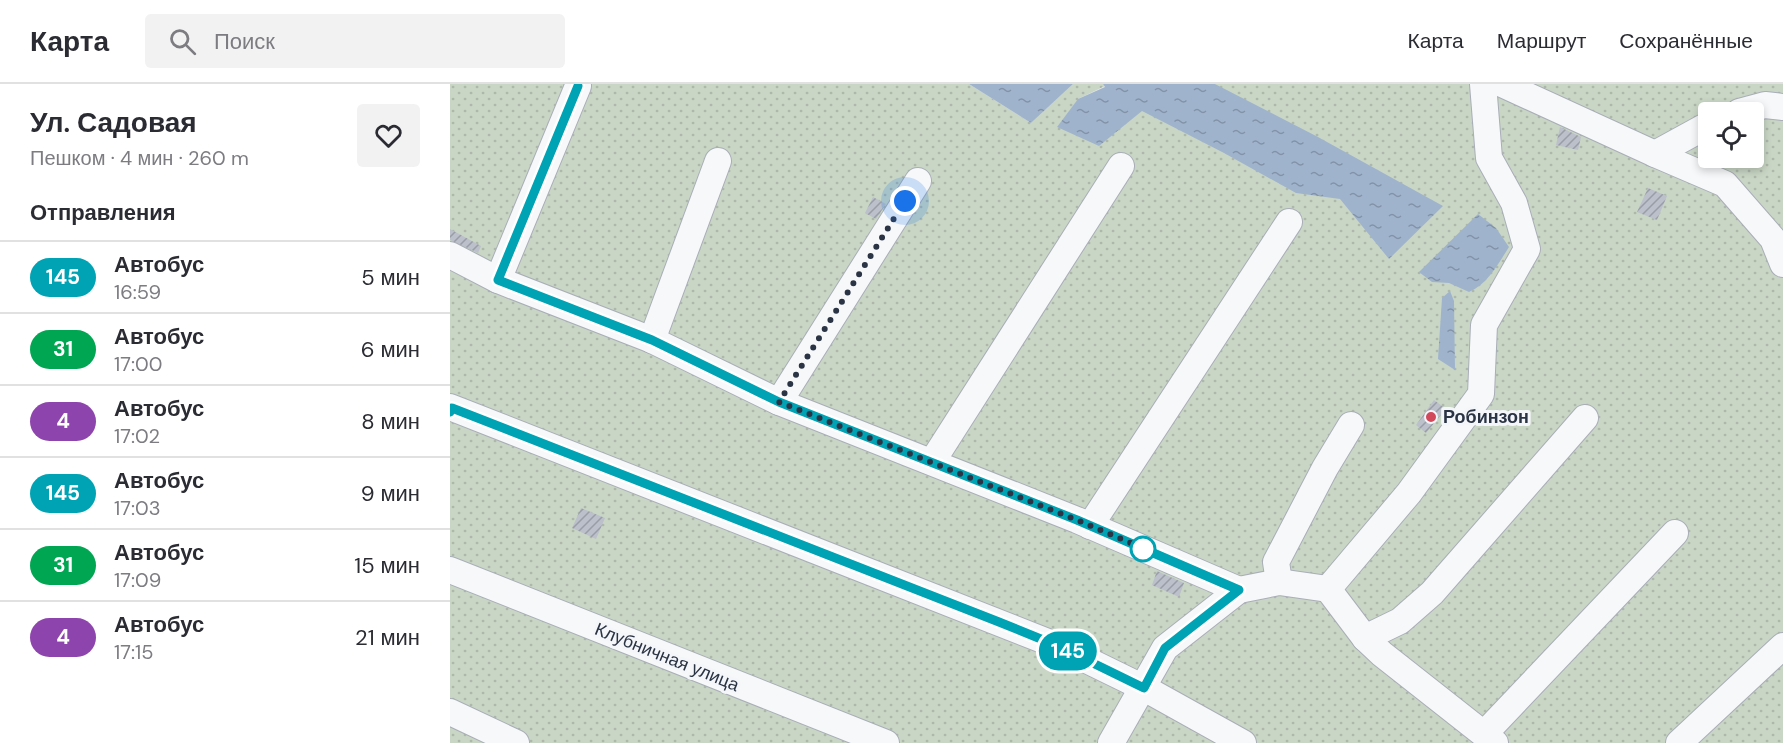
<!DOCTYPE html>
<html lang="ru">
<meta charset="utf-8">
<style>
body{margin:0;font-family:"DM Sans",sans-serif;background:#f2f2f3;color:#2b2b33;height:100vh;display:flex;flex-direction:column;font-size:22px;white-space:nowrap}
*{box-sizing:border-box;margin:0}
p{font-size:20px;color:#7c7c81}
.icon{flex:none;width:33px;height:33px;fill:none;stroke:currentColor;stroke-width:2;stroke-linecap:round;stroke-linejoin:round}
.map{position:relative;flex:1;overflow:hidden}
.drawer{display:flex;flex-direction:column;background:#fff;width:450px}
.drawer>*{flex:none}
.badge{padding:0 12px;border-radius:20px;font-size:21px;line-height:39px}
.controls{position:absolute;left:1248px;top:18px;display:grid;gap:12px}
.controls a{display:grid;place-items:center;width:66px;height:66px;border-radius:6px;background:#fff;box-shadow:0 3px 9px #0003;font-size:30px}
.you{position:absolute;width:30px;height:30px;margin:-15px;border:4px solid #fff;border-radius:50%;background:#1a73e8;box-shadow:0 0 0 9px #1a73e833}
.map>.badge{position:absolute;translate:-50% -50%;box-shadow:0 0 0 3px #fff}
h2{padding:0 30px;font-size:22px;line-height:54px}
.round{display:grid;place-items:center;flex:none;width:63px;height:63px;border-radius:6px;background:#f2f2f3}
.overview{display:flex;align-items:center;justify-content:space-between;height:102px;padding:0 30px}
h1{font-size:28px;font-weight:600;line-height:45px}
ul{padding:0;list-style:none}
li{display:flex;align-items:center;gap:18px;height:72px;padding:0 30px;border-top:2px solid #e1e1e2}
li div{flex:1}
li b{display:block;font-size:22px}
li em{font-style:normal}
li .badge{min-width:66px;font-weight:700;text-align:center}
header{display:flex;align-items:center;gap:36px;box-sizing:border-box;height:84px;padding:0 30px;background:#fff;border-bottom:2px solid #e1e1e2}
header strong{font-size:28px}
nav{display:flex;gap:33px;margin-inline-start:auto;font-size:21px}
.search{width:420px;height:54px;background:#f2f2f3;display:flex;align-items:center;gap:15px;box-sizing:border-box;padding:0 21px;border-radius:6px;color:#7c7c81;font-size:22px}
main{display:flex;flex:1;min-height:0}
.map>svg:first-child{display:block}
</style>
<header>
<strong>Карта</strong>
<div class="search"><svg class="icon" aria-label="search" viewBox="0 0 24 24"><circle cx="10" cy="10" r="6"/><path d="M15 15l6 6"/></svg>Поиск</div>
<nav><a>Карта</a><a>Маршрут</a><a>Сохранённые</a></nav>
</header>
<main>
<section class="drawer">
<div class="overview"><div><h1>Ул. Садовая</h1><p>Пешком · 4 мин · 260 m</p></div><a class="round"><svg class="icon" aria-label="heart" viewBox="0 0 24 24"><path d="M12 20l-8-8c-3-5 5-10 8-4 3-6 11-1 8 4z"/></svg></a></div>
<h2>Отправления</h2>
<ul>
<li><span class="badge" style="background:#00a3b4;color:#fff">145</span><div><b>Автобус</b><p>16:59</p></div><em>5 мин</em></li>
<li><span class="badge" style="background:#00a651;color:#fff">31</span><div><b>Автобус</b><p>17:00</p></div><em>6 мин</em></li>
<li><span class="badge" style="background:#8e44ad;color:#fff">4</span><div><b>Автобус</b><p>17:02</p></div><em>8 мин</em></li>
<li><span class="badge" style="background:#00a3b4;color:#fff">145</span><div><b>Автобус</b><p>17:03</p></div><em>9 мин</em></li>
<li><span class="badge" style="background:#00a651;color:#fff">31</span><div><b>Автобус</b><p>17:09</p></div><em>15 мин</em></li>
<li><span class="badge" style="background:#8e44ad;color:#fff">4</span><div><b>Автобус</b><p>17:15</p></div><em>21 мин</em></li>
</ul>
</section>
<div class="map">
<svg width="1333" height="659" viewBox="0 0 1333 659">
<defs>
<pattern id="garden-dots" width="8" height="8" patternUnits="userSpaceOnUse" patternTransform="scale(1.5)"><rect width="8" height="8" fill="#c9d6c5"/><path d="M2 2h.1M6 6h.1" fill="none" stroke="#adb8ab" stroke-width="1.8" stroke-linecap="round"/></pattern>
<pattern id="water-ripples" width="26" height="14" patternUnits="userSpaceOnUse" patternTransform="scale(1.5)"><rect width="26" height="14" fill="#9fb4cc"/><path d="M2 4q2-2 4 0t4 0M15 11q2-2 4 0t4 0" fill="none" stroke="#8293a7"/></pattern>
<pattern id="building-hatch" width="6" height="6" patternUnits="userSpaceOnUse" patternTransform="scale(1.5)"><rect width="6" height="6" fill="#bbc0ca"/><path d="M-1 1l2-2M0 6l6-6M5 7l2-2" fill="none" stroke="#989da6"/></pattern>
</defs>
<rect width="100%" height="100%" fill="#e4e7ec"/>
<path fill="url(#garden-dots)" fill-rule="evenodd" d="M0,0H519L581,39L623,0H653L655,2L628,15L692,26L729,0H1333V659H0ZM1258,28H1304V74H1258Z"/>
<g fill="url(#water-ripples)">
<path d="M519,0H623L581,39Z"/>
<path d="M653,0H765L868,53L993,122L939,175L890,115L846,109L774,69L692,27L649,62L607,43L628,15L655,3Z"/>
<path d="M1028,130L1046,144L1059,163C1048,180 1038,200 1019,208L999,199L982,198L969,188Z"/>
<path d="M1000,207L1004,217L1005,286L988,275L992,214Z"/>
</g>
<g fill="url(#building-hatch)">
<path d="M1110,43L1131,53L1128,66L1106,61Z"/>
<path d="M1198,104L1217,112L1207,136L1187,128Z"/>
<path d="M423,113L436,120L426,135L415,129Z"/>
<path d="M0,145L31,162L28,169L0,156Z"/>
<path d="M984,316L996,325L976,349L966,341Z"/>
<path d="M131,424L155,434L146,455L122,444Z"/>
<path d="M707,487L734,499L729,513L702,501Z"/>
</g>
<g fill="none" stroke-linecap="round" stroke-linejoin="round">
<g stroke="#a9aeb7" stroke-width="28">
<g id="minor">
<path d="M1052,0L1205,70L1275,100L1323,155L1333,180"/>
<path d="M1289,28L1315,21L1333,23"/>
<path d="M1205,70L1258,41"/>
<path d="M0,171L48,196L202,256L329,318L627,436L789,506"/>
<path d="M48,196L128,2"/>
<path d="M202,256L268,77"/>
<path d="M329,318L468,97"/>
<path d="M0,323L608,562L694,604L793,659"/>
<path d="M482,378L671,82"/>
<path d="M640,442L839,138"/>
<path d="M0,486L436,659"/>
<path d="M829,498L826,478L875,384L901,341"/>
<path d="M878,505L959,409L1031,310L1034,241L1077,165L1064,119L1039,74L1033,0"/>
<path d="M878,505L915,554L932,570L1045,659"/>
<path d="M915,554L950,537L982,509L1135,334"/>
<path d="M0,628L66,659"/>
<path d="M1035,649L1225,449"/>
<path d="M661,659L715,564L789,506L829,498L878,505"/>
<path d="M1229,659L1333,562"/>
</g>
</g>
<use href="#minor" stroke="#f7f8fa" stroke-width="26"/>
</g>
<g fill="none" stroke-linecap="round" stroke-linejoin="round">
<g stroke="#fff" stroke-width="14">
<path id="line" d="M0,328L2,324L549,538L608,562L694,604L715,564L789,506L627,436L329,318L202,256L48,196L128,2"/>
</g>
<use href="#line" stroke="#00a3b4" stroke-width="9"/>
<path stroke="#2b3445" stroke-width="6" stroke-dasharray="0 10.8" d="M455,117L329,318L627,436L704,469L693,465"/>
</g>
<circle fill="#d1495b" stroke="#f4f6f9" stroke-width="2" cx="981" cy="333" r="6"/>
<circle fill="#fff" stroke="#00a3b4" stroke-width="3" cx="693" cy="465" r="12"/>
<g text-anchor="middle" stroke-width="6" stroke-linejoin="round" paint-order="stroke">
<g font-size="18" font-weight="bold" fill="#2b3445" stroke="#f4f6f9" text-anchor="start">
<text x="993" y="339">Робинзон</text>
</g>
<g font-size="18" fill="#2b3445" stroke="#f4f6f9">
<text transform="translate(217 573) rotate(22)" y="6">Клубничная улица</text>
</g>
</g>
</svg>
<div class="controls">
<a><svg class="icon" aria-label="locate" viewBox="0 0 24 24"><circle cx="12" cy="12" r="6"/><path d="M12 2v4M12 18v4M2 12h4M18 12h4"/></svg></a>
</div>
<div class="you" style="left:455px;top:117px"></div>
<b class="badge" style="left:618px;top:567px;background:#00a3b4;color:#fff">145</b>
</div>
</main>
